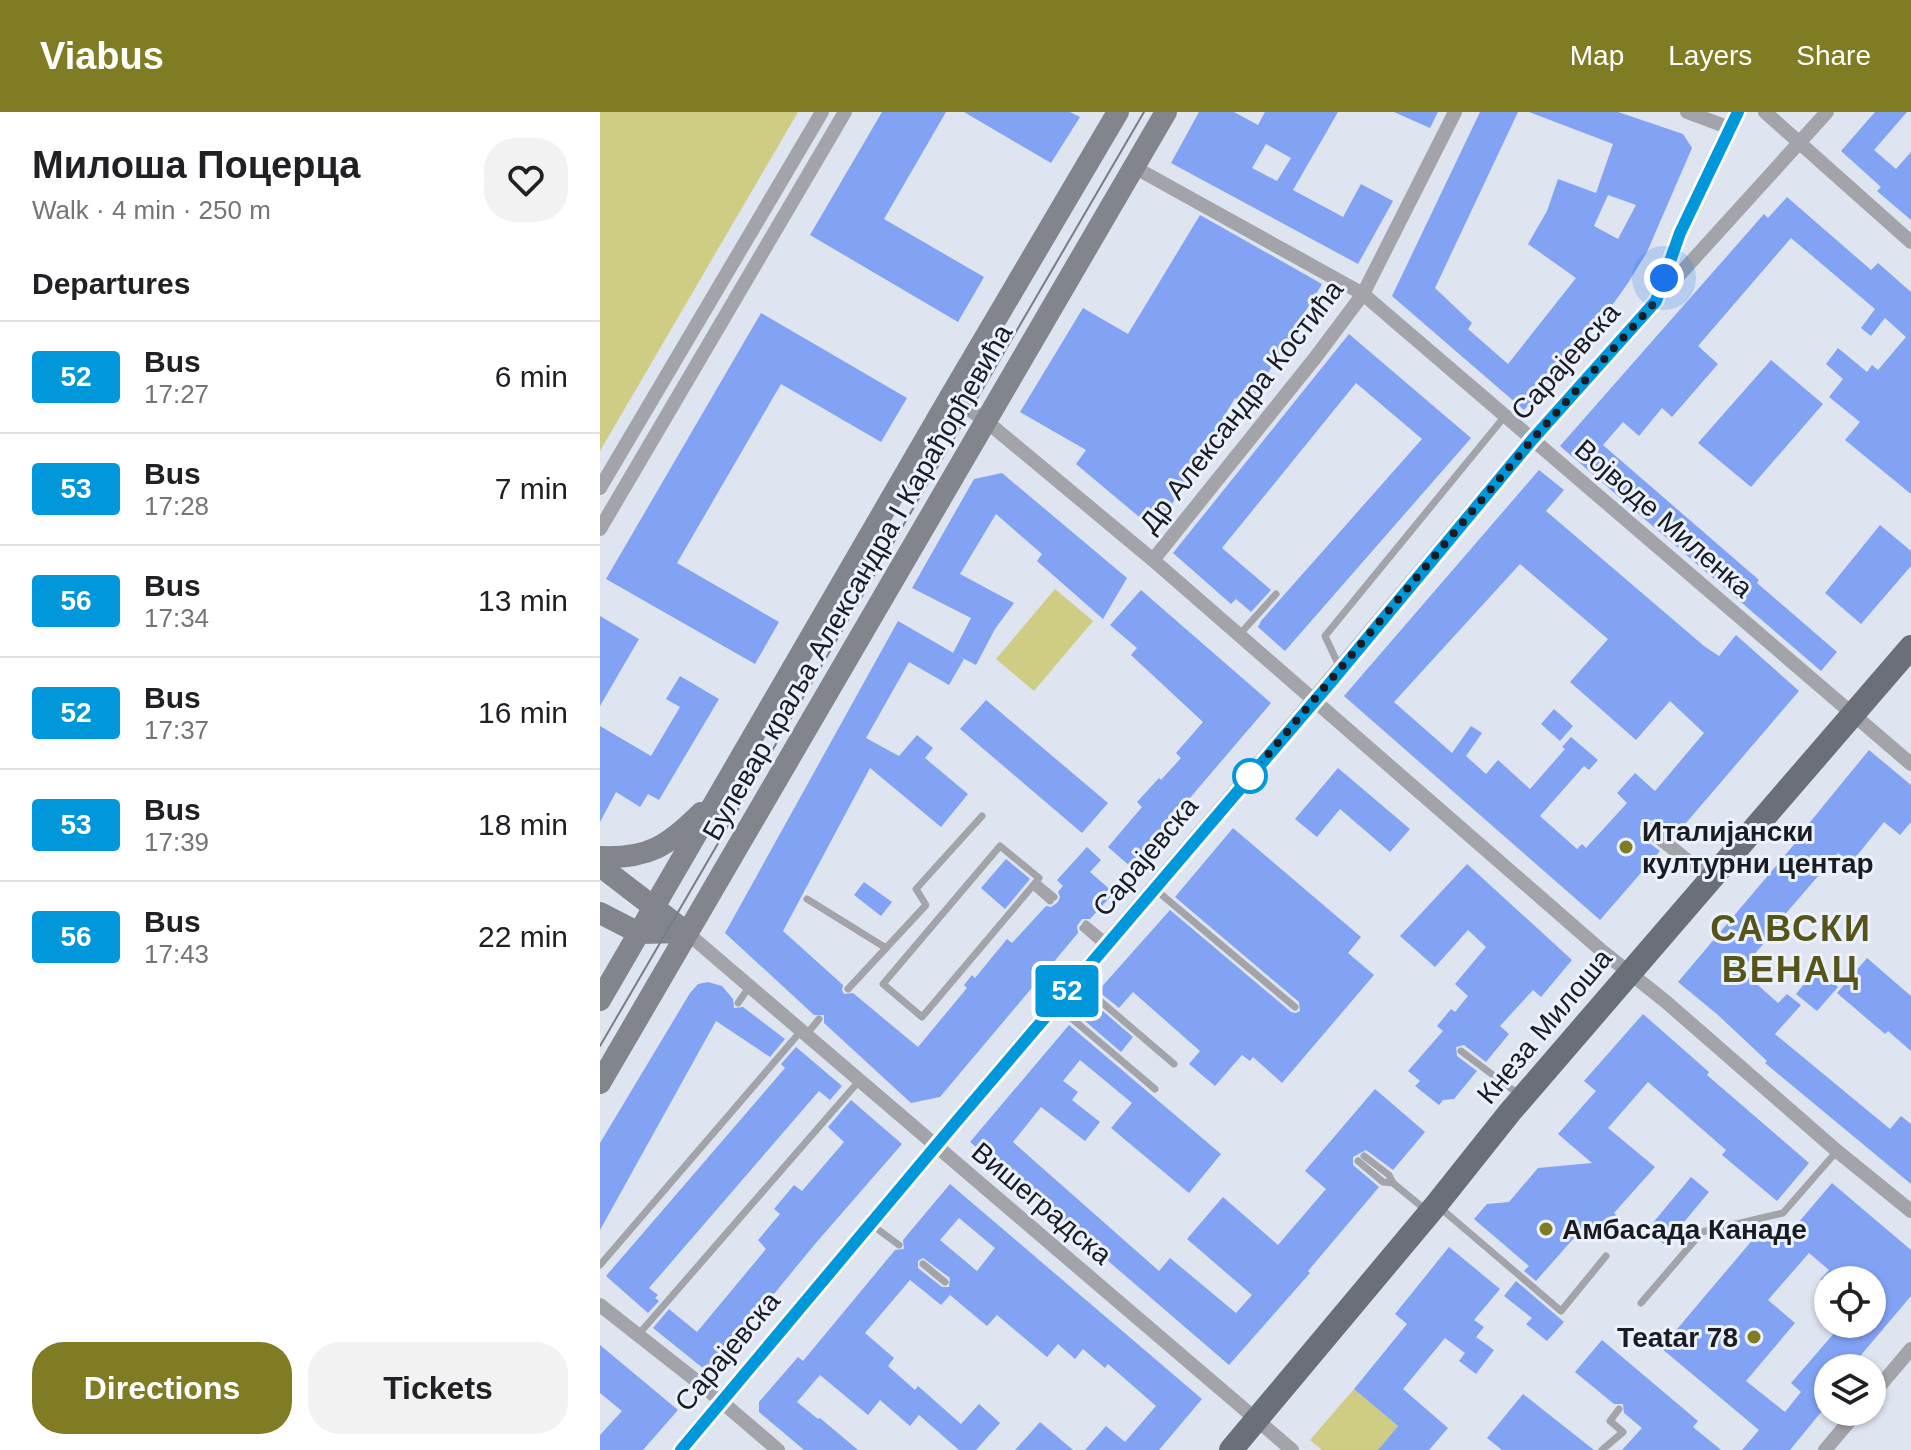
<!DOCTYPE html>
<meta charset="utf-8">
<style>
body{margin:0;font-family:Arial,sans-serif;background:#f2f2f2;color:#202124;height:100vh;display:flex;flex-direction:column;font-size:30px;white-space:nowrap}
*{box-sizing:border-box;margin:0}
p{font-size:26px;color:#757577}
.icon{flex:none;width:44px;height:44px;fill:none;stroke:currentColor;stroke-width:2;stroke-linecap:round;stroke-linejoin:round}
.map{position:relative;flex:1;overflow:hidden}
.drawer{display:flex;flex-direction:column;background:#fff;width:600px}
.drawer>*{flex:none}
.badge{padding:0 16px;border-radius:6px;font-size:28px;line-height:52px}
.tools{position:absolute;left:1214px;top:1154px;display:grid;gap:16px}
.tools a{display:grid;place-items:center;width:72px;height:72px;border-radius:50%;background:#fff;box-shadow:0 2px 6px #0004;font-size:40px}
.you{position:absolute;width:40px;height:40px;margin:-20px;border:6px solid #fff;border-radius:50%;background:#1a73e8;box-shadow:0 0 0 12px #1a73e833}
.map>.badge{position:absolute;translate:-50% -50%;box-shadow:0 0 0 4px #fff}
h2{padding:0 32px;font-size:30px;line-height:72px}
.round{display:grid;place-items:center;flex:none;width:84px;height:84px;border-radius:32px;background:#f2f2f2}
.head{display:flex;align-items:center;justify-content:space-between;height:136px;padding:0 32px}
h1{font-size:38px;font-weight:600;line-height:60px}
.action{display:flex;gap:16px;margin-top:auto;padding:16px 32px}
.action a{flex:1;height:92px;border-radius:32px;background:#7f7c23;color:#fff;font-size:32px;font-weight:600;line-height:92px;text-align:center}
.action a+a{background:#f2f2f2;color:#202124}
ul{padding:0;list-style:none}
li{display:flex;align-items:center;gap:24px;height:112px;padding:0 32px;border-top:2px solid #e0e0e0}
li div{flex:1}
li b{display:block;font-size:30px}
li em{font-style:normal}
li .badge{min-width:88px;font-weight:700;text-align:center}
header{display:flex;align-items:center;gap:48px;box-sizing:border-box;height:112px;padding:0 40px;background:#7f7c23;color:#fff}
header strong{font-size:38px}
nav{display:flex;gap:44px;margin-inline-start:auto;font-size:28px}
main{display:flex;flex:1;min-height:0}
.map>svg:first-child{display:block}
</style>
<header>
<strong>Viabus</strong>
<nav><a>Map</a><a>Layers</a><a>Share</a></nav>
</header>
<main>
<section class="drawer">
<div class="head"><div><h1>Милоша Поцерца</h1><p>Walk · 4 min · 250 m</p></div><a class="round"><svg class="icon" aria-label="heart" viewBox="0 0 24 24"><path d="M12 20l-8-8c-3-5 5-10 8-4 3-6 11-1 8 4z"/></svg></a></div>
<h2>Departures</h2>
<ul>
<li><span class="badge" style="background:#0098da;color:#fff">52</span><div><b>Bus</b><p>17:27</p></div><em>6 min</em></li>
<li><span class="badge" style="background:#0098da;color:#fff">53</span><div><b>Bus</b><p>17:28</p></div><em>7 min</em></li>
<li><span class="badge" style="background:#0098da;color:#fff">56</span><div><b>Bus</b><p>17:34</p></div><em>13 min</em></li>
<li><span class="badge" style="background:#0098da;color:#fff">52</span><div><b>Bus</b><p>17:37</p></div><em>16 min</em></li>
<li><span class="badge" style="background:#0098da;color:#fff">53</span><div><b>Bus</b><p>17:39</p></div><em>18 min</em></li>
<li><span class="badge" style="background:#0098da;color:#fff">56</span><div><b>Bus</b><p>17:43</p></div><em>22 min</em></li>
</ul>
<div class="action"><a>Directions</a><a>Tickets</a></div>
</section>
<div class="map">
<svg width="1311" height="1338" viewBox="0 0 1311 1338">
<rect width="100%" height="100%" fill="#dee4f0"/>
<g fill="#cfcd83">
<path d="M0,0H198L0,339Z"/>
<path d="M455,477L493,509L434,579L396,547Z"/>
<path d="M754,1277L798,1314L778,1338H722L710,1328Z"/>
</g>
<g fill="#82a3f4" fill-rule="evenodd">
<path d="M282,0H346L284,107L384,165L358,210L210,123Z"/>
<path d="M364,0H470L480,5L451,51Z"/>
<path d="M599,0H634L658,13L665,0H738L693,78L743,105L761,72L793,89L758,152L571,51ZM666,32L691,46L677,69L652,56Z"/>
<path d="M794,0H838L830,16Z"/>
<path d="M880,0H918L835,176L872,211L868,217L908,252L976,166L928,132L947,99L958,67L996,81L1013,32L929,0H1018L1083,22L1092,36L1047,140L1028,171L1003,206L924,298L792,184ZM1008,83L1036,93L1018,127L994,114Z"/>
<path d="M1275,0H1307L1274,38L1296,57L1311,40V108L1277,79L1281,75L1241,39Z"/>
<path d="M1187,85L1271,158L1278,151L1311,180V382L1245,328L1260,310L1229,285L1243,267L1226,252L1238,236L1267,260L1272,253L1278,258L1306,225L1285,206L1271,224L1261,216L1275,197L1191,126L1098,234L1118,252L1072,305L1062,296L1039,324L1023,310L1003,333L1159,468L1157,471L1237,540L1221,559L960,334L1164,102L1168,106Z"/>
<path d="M600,103L722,172L648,294L635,286L556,419L476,352L486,338L420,300L483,196L528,222Z"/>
<path d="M161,201L307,286L281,330L181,272L77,451L179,510L155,552L6,467Z"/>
<path d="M749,222L871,326L685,539L658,515L661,509L822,327L756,271L622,436L671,478L651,500L636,487L631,492L573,441Z"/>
<path d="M1171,248L1223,292L1151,375L1098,331Z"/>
<path d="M939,358L964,378L946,399L1104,534L1119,544L1136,523L1199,579L1074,725L1052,708L1040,714V724L1060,739L1000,808L744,584ZM920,452L1008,527L970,570L1036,628L1070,589L1104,621L1055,679L1035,661L1017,681L1027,691L986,736L982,732L977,737L940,704L984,654L989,658L998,648L971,625L962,635L965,637L930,677L898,648L886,662L866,644L882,621L871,614L852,641L794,590Z"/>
<path d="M402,361L527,466L503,507L437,449L442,442L396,402L360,462L414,491L395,517L376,553L353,541L371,506L312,476L374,367Z"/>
<path d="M1280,413L1311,439V454L1261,512L1225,481Z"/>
<path d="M541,478L671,591L531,755L508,735L542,695L537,690L559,666L561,668L581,646L576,641L603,610L531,543L537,536L510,513Z"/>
<path d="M0,504L39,527L0,594Z"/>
<path d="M298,509L364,547L349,573L309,550L266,626L299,644L317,623L333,636L325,646L368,682L341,715L270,656L183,819L243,873L242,878L244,882L253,881L318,935L367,876L364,873L372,863L375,866L407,827L412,831L446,794L451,795L458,790L460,785L458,780L463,774L457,768L487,735L501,748L490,760L514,781L490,807H482L477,814L478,821L340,985L311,991L224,911V903H214L125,821Z"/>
<path d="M80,564L119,587L59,688L48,682L40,695L16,680L0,710V614L51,644L80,595L66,587Z"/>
<path d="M386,588L508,691L482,721L360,617Z"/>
<path d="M954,597L973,614L960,629L941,612Z"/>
<path d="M1269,638L1311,673V710L1300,723L1284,710L1251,751L1238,741L1168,822L1170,824L1141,858L1178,891L1187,882L1201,893L1175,922L1290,1017L1301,1004L1311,1012V1072L1165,951L1167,949L1118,903L1078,870L1208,716L1206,715Z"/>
<path d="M738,656L810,717L790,740L740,697L717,725L695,707Z"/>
<path d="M633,716L761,825L748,841L774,863L682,971L653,945L650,949L642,943L615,974L589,952L600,939L533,880L519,896L498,879L570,798L691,900L696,901L700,899L699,890L575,785Z"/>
<path d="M406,747L430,767L405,797L381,776Z"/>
<path d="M867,752L972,848L941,885L933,878L900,914L909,922L886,950L864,933L856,935L857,944L877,959L854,987L843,988L839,993L815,974L820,969L808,959L843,919L837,914L851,897L855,900L868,884L855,872L886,835L868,818L835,855L800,824Z"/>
<path d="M264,770L292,790L281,804L254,783Z"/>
<path d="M1267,846L1311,884V939L1288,919L1285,922L1237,881Z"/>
<path d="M1216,857L1238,875L1217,899L1196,882Z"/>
<path d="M108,870L122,874L133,887L134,896L143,895L185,927L170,945L116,909L0,1118V1031L90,881L98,872Z"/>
<path d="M490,888L533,925L521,940L477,902Z"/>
<path d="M1043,902L1109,960L1107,963L1209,1051L1177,1089L1122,1043L1126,1038L1048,970L1008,1016L1055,1055L1014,1101L1017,1104L995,1130L973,1127L936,1169L924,1159L929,1154L874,1107L887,1092L909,1090L938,1056L992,1051L958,1022L996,979L984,969Z"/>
<path d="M469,913L621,1042L589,1081L511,1016L532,991L480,948L463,969L478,980L472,988L500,1010L485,1029L441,995L413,1030L559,1159L570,1146L636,1201L652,1183L587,1127L623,1085L678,1133L726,1077L705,1059L775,977L825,1020L793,1058L766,1038L753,1045V1053L779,1075L708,1159L710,1161L629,1253L370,1030Z"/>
<path d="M196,935L242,974L230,988L219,979L49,1176L58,1183L55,1186L59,1189L48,1201L6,1164L185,956L181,952Z"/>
<path d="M251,988L302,1032L215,1132L109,1261L53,1216L69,1197L97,1220L166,1137L158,1128L180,1102L174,1097L194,1073L202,1079L244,1030L228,1015Z"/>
<path d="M1091,1065L1109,1080L1065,1133L1047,1118Z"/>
<path d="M1232,1071L1311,1138V1184L1250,1256H1228V1282L1217,1295L1222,1299L1190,1338H1142L1159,1318L1061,1236L1166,1112L1171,1111L1187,1124ZM1209,1141L1229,1158L1220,1168H1272V1212H1242L1191,1271L1201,1280L1185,1300L1146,1269L1195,1211L1168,1188Z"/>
<path d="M350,1072L602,1287L559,1338H485L506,1314L525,1330L556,1294L508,1252L505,1256L483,1237L475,1247L458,1232L447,1245L397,1203L387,1214L350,1183L341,1193L310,1168L265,1221L294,1246L288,1254L315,1278L318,1274L361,1312L379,1292L400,1311L376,1338H359L319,1303L310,1314L280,1288L268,1303L220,1263L197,1290L218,1307L220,1306L258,1338H204L159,1300V1290L198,1245L203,1249L295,1138L304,1137L303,1128ZM359,1106L395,1136L377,1159L340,1128ZM323,1146L350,1166L349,1175H342L318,1156V1149Z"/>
<path d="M849,1135L900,1177L874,1208L884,1215L876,1225L894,1238L876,1262L859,1249L865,1241L845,1226L803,1277L848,1316L829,1338H778L798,1314L754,1277L807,1212L795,1202Z"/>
<path d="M916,1169L964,1210L947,1229L926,1212L932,1206L904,1184Z"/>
<path d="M1002,1228L1098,1309L1093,1315L1121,1338H1022L1042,1316L1024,1301L1023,1292H1014L975,1260Z"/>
<path d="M0,1233L78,1298L43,1338H0V1323L22,1299L0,1281Z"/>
<path d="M923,1282L994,1338H902L887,1326Z"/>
<path d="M440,1310L473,1338H415Z"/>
</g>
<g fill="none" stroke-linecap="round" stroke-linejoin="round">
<g stroke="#a2a4a9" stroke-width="7">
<path d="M639,523L676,482"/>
<path d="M740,556L725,524L905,304"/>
<path d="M1050,714L1111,763"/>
<path d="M1045,719L1106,767"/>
<path d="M436,770L322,905L283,872L400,734L439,766L436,770L454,785"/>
<path d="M433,774L450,789"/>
<path d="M556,778L695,895"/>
<path d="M207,787L286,836"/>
<path d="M486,812L507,829"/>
<path d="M483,816L505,835"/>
<path d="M478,870L574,952"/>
<path d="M248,877L326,793L316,777L382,704"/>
<path d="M138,891L145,881"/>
<path d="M457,894L555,977"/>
<path d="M206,923L219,907"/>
<path d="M861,939L921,984"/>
<path d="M764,1044L789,1063L793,1071"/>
<path d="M758,1049L783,1070L793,1071L827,1099"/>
<path d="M838,1094L961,1199L1006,1144"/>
<path d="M272,1113L299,1133"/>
<path d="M323,1152L345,1170"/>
<path d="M0,1153L201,919"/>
<path d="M1041,1191L1102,1120L1183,1101L1237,1039"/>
<path d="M38,1223L259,969"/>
<path d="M1002,1338L1023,1320L1010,1309L1019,1297"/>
</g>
<g stroke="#a2a4a9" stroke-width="14">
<path d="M1087,0L1130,16"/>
<path d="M1165,0L1311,130"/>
<path d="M534,55L763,182L1311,652"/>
<path d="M1061,183L1227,0"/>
<path d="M350,285L386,309L553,448L1002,839L1065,889L1237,1039L1311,1099"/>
<path d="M0,376L222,0"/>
<path d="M0,417L245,0"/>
<path d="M553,448L715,246L763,182L855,0"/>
<path d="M86,820L692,1338"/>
<path d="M0,1193L108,1278L178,1338"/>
<path d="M1272,1283L1311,1237"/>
<path d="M1225,1338L1257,1300"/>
</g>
<path stroke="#a2a4a9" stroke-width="18" d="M81,1338L356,1010L715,588L932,328L1056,189L1080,121L1138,0"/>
<g stroke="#82858c" stroke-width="22">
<path d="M0,745C48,747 68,734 101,701"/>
<path d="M0,754L86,820"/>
<path d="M0,801L39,821L86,820"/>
<path d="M0,888L350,285L518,0"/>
<path d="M0,971L566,0"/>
</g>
<path stroke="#6b6f78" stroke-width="24" d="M631,1338L836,1093L910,1000L1311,535"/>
<path stroke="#797d85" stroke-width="2" d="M0,934L544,0"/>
</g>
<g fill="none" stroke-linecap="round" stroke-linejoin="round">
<g stroke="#fff" stroke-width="18">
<path id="line" d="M81,1338L356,1010L731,570L932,328L1056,189L1080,121L1138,0"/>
</g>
<use href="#line" stroke="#0098da" stroke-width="12"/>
<path stroke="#1a1c21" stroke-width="8" stroke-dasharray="0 14.4" d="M650,664L932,328L1056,189L1064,166"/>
</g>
<circle fill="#fff" stroke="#0098da" stroke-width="4" cx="650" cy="664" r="16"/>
<g fill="#7f7c23" stroke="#ebf1fd" stroke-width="3">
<circle cx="1026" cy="735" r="8"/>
<circle cx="946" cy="1117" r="8"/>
<circle cx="1154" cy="1225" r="8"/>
</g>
<g text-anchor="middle" stroke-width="6" stroke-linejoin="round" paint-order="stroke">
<g font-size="28" fill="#1a1c21" stroke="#ebf1fd">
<text transform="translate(965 249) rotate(-48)" y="10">Сарајевска</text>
<text transform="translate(641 294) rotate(-52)" y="10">Др Александра Костића</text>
<text transform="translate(1064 406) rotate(41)" y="10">Војводе Миленка</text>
<text transform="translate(257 470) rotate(-60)" y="10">Булевар краља Александра I Карађорђевића</text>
<text transform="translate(545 744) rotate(-50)" y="10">Сарајевска</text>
<text transform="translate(944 914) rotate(-50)" y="10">Кнеза Милоша</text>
<text transform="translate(442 1091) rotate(40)" y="10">Вишеградска</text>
<text transform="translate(127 1239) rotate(-50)" y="10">Сарајевска</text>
</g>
<g font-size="28" font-weight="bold" fill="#1a1c21" stroke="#ebf1fd" text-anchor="start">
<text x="1042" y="729">Италијански<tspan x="1042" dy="32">културни центар</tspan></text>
<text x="962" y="1127">Амбасада Канаде</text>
<text x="1138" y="1235" text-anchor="end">Teatar 78</text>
</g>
<g font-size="36" font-weight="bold" letter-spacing="2" fill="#565418" stroke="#ebf1fd">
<text x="1191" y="829">САВСКИ<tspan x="1191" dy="41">ВЕНАЦ</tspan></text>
</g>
</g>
</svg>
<div class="tools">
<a><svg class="icon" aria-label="locate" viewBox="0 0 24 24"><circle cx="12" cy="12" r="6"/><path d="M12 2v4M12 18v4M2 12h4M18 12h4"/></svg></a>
<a><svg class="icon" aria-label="layers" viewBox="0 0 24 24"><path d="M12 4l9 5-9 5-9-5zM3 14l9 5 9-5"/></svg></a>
</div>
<div class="you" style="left:1064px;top:166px"></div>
<b class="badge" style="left:467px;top:879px;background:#0098da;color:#fff">52</b>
</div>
</main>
